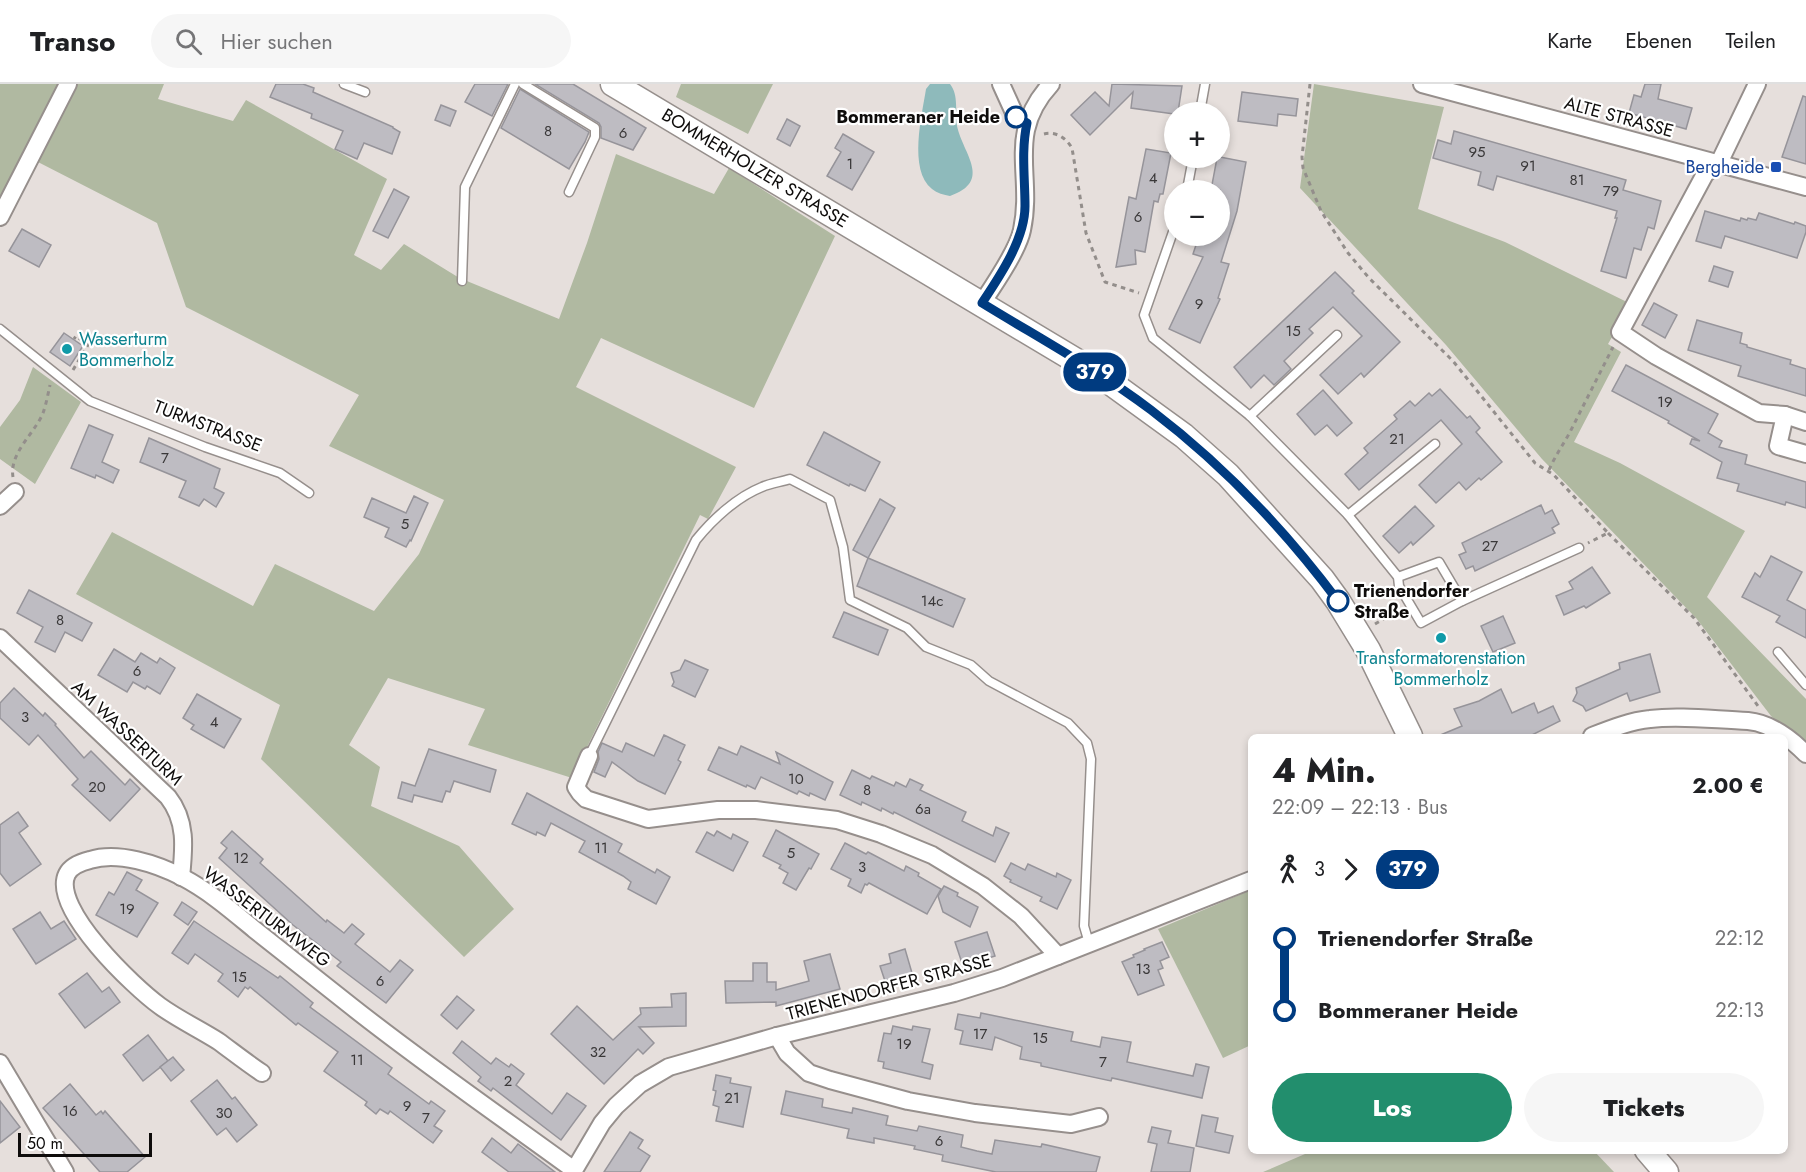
<!DOCTYPE html>
<html lang="de">
<meta charset="utf-8">
<style>
body{margin:0;font-family:Jost,sans-serif;background:#f6f6f6;color:#202124;height:100vh;display:flex;flex-direction:column;font-size:22px;white-space:nowrap}
*{box-sizing:border-box;margin:0}
p{font-size:20px;color:#757577}
.icon{flex:none;width:33px;height:33px;fill:none;stroke:currentColor;stroke-width:2;stroke-linecap:round;stroke-linejoin:round}
.map{position:relative;flex:1;overflow:hidden}
.details{position:absolute;left:1248px;top:650px;width:540px;height:420px;display:flex;flex-direction:column;background:#fff;border-radius:9px;box-shadow:0 3px 9px #0003}
.details>*{flex:none}
.badge{padding:0 12px;border-radius:20px;font-size:21px;line-height:39px}
.tools{position:absolute;left:1164px;top:18px;display:grid;gap:12px}
.tools a{display:grid;place-items:center;width:66px;height:66px;border-radius:50%;background:#fff;box-shadow:0 3px 9px #0003;font-size:30px}
.scale{position:absolute;left:18px;bottom:15px;width:134px;box-sizing:border-box;padding-left:6px;border:3px solid #0e0c0b;border-top:0;font-size:16px;line-height:21px;white-space:nowrap;color:#0e0c0b;-webkit-text-stroke:4px #fff;paint-order:stroke}
.map>.badge{position:absolute;translate:-50% -50%;box-shadow:0 0 0 3px #fff}
.legs{display:flex;align-items:center;gap:9px;height:66px;padding:0 24px;font-size:20px}
.legs p{margin-inline-start:auto}
.overview{display:flex;align-items:center;justify-content:space-between;height:102px;padding:0 24px}
h1{font-size:33px;font-weight:800;line-height:45px}
.action{display:flex;gap:12px;margin-top:auto;padding:12px 24px}
.action a{flex:1;height:69px;border-radius:36px;background:#228e6d;color:#fff;font-size:24px;font-weight:800;line-height:69px;text-align:center}
.action a+a{background:#f6f6f6;color:#202124}
ul{padding:0 24px;list-style:none}
li{display:flex;align-items:center;gap:21px;height:72px;font-size:22px}
li i{display:grid;place-items:center;width:9px;height:100%;margin:0 8px;background:currentColor}
li i::after{content:'';width:15px;height:15px;margin:-8px;border:4px solid;border-radius:50%;background:#fff}
li p{margin-inline-start:auto}
li:first-child i{background:linear-gradient(#0000 50%,currentColor 0)}
li:last-child i{background:linear-gradient(currentColor 50%,#0000 0)}
header{display:flex;align-items:center;gap:36px;box-sizing:border-box;height:84px;padding:0 30px;background:#fff;border-bottom:2px solid #e0e0e0}
header strong{font-size:28px}
nav{display:flex;gap:33px;margin-inline-start:auto;font-size:21px}
.search{width:420px;height:54px;background:#f6f6f6;display:flex;align-items:center;gap:15px;box-sizing:border-box;padding:0 21px;border-radius:33px;color:#757577;font-size:22px}
.map>svg:first-child{display:block}
</style>
<header>
<strong>Transo</strong>
<div class="search"><svg class="icon" aria-label="search" viewBox="0 0 24 24"><circle cx="10" cy="10" r="6"/><path d="M15 15l6 6"/></svg>Hier suchen</div>
<nav><a>Karte</a><a>Ebenen</a><a>Teilen</a></nav>
</header>
<div class="map">
<svg width="1806" height="1088" viewBox="0 0 1806 1088">
<rect width="100%" height="100%" fill="#e6dfdc"/>
<g fill="#b0b9a1">
<path d="M0,0H59L0,119Z"/>
<path d="M76,0H164L158,15L233,37L246,16L387,95L354,171L381,186L404,160L461,195V202L462,195L559,235L587,159L616,70L714,110L729,84L835,152L754,324L601,254L576,303L736,383L708,435L700,431L572,694L468,661L485,625L388,594L349,661L380,683L371,722L459,762L514,825L464,873L261,675L280,621L76,510L112,448L253,522L275,480L374,527L419,470L444,416L329,362L359,311L186,223L157,139L36,77Z"/>
<path d="M681,0H773L748,50L676,13Z"/>
<path d="M1314,0L1444,23L1418,125L1505,158L1631,220L1608,260L1621,268L1574,358L1620,379L1745,447L1707,513L1806,615V657H1796L1771,632L1696,534L1542,375L1446,261L1300,104Z"/>
<path d="M33,283L81,318L35,400L0,375V343L20,316Z"/>
<path d="M1251,806V961L1223,974L1158,845Z"/>
<path d="M1312,1067H1594L1614,1088H1263Z"/>
</g>
<path fill="#8ebabb" d="M930,0H950C959,11 955,28 957,42C963,70 993,97 950,112C944,111 937,109 932,105C908,86 922,31 926,5Z"/>
<g fill="#bebcc2" stroke="#96949a" stroke-width="1.5">
<path d="M276,0H303L314,4L313,8L393,43V44L400,48L392,70L364,59L357,75L335,65L343,47L311,34L312,30L270,13Z"/>
<path d="M475,0H508L492,32L465,18Z"/>
<path d="M535,0H573L646,44L633,66L601,54V43L599,39Z"/>
<path d="M1112,0L1182,2L1178,28L1174,30L1131,24L1133,8L1090,51L1071,31L1095,8L1109,22Z"/>
<path d="M1645,0H1661L1658,15L1692,24L1686,45L1629,29L1634,11L1641,13Z"/>
<path d="M520,5L589,48L585,58L569,85L501,44Z"/>
<path d="M1242,8L1298,15L1296,32L1278,30L1277,42L1238,37Z"/>
<path d="M1803,12L1806,13V80L1782,73Z"/>
<path d="M441,21L456,27L450,42L435,36Z"/>
<path d="M787,35L800,42L790,62L777,55Z"/>
<path d="M1454,47L1626,96L1623,106L1661,117L1654,145L1648,143L1641,166L1634,164L1626,194L1601,187L1617,134H1615L1617,127L1497,92L1493,106L1478,101L1481,88L1433,74L1438,56L1451,60Z"/>
<path d="M843,50L874,68L852,106L827,92L841,68L835,64Z"/>
<path d="M1146,65L1171,69L1163,110H1160L1158,118L1154,117L1145,168L1135,166L1136,180L1116,183L1129,113L1136,115Z"/>
<path d="M1220,73L1246,78L1237,127L1221,178L1229,180L1218,214L1220,215L1200,259L1169,245L1203,173L1193,170L1199,152H1220V106H1211L1217,74Z"/>
<path d="M394,105L409,113L388,154L373,147Z"/>
<path d="M1705,127L1740,137L1741,134L1747,136L1748,134L1756,136L1759,129L1794,140L1795,138L1806,142V148L1797,174L1725,152L1721,164L1696,157Z"/>
<path d="M22,145L51,161L39,183L9,167Z"/>
<path d="M1714,182L1733,188L1728,203L1709,197Z"/>
<path d="M1335,188L1354,207L1352,209L1400,258L1364,293L1361,289L1338,310L1320,291L1362,252L1333,223L1309,245L1313,249L1284,277L1291,285L1274,301L1264,291L1251,304L1234,283Z"/>
<path d="M1654,219L1677,231L1665,254L1642,241Z"/>
<path d="M1697,236L1742,249L1740,259L1747,261V263L1791,276L1790,280L1806,285V312L1738,292L1741,282L1688,266Z"/>
<path d="M64,249L83,262L70,282L50,268Z"/>
<path d="M1626,281L1718,330L1708,349L1722,357L1719,363L1747,371L1745,380L1806,398V424L1786,418L1785,421L1737,407L1739,400L1717,394L1722,378L1690,360L1692,355L1700,357L1668,339L1669,337L1612,307Z"/>
<path d="M1440,305L1467,334L1470,332L1480,344L1476,348L1502,378L1481,396L1479,394L1466,406L1459,398L1436,419L1419,401L1462,360L1441,336L1359,406L1345,390L1368,369L1364,364L1397,335L1394,331L1410,317L1415,322L1429,309L1432,312Z"/>
<path d="M1323,306L1352,339L1337,352L1327,341L1315,351L1297,330Z"/>
<path d="M89,341L113,351L102,378L119,386L113,399L96,391L95,394L71,384Z"/>
<path d="M824,348L880,378L865,407L850,400L849,402L807,381Z"/>
<path d="M149,354L220,385L214,404L224,409L216,423L204,415L199,422L179,413L186,397L140,378Z"/>
<path d="M414,412L428,419L411,457L410,456L406,463L385,453L389,444L364,433L372,414L406,429Z"/>
<path d="M880,415L895,424L868,474L853,466Z"/>
<path d="M1541,421L1545,430L1552,426L1559,440L1552,444L1555,449L1475,487L1473,482L1466,485L1459,471L1466,468L1462,459Z"/>
<path d="M1415,422L1434,442L1413,461L1411,458L1399,469L1383,452Z"/>
<path d="M1771,472L1802,488L1787,516L1806,526V554L1776,538L1780,532L1742,513L1755,489L1760,493Z"/>
<path d="M868,474L965,515L953,543L857,502Z"/>
<path d="M1592,483L1610,509L1586,524L1584,522L1564,531L1556,512L1573,505L1569,498Z"/>
<path d="M29,506L92,539L82,557L65,548L55,568L35,558L43,543L17,529Z"/>
<path d="M844,528L888,546L878,571L833,553Z"/>
<path d="M1503,532L1515,559L1493,568L1481,542Z"/>
<path d="M114,565L135,578L141,569L157,579L160,574L175,584L160,610L147,602L145,605L133,598L127,608L98,591Z"/>
<path d="M1650,570L1660,608L1630,617L1627,609L1586,627L1583,622L1573,617L1577,609L1576,604L1620,585L1619,579Z"/>
<path d="M685,576L708,586L695,613L672,602L674,598L671,589L680,586Z"/>
<path d="M14,604L43,632L45,629L56,640L55,641L84,674L91,667L125,701L130,695L140,705L110,737L72,701L78,695L38,651L29,661L0,634V619Z"/>
<path d="M1501,605L1512,629L1534,619L1538,629L1553,622L1560,637L1530,652H1438L1462,642L1454,625L1479,617Z"/>
<path d="M197,610L241,635L224,664L191,645L194,641L183,634Z"/>
<path d="M664,651L685,661L678,676L681,678L665,710L638,697L612,678L605,693L594,688L599,675L598,668L602,659L622,668L626,659L654,672Z"/>
<path d="M741,662L780,680L776,668L833,698L825,716L810,709L809,712L799,707L797,710L761,693L755,705L747,701L746,703L708,686L719,663L737,671Z"/>
<path d="M429,665L496,686L490,708L454,697L450,708L446,707L442,718L414,711L412,718L398,714L402,698L415,702Z"/>
<path d="M852,686L870,695L872,692L894,702L896,698L906,703L910,695L923,701L920,706L966,728L962,737L993,752L996,743L1009,749L995,778L894,728L893,730L882,724L881,727L862,718L861,721L840,711Z"/>
<path d="M527,709L622,760L618,768L655,789L657,785L670,793L656,820L628,805L631,798L623,792L579,768L585,757L551,739L545,752L537,748L536,751L512,740Z"/>
<path d="M18,728L28,742L19,749L41,780L10,802L0,789V741Z"/>
<path d="M776,746L819,770L811,785L809,784L796,806L783,799L788,789L779,784L781,781L763,772Z"/>
<path d="M232,747L263,775L260,779L326,838L327,836L344,849L352,840L364,850L355,860L390,888L400,876L413,886L386,919L337,882L341,878L293,841L219,774L227,764L221,759Z"/>
<path d="M717,747L731,755L733,750L748,758L733,787L696,768L707,748L714,752Z"/>
<path d="M845,759L866,770L868,768L904,787L906,782L919,789L918,792L941,805L927,830L869,799L867,801L865,800L861,809L848,802L851,795L831,785Z"/>
<path d="M1011,779L1025,786L1028,780L1056,793L1057,789L1071,796L1057,825L1040,817L1042,813L1010,798L1011,796L1004,792Z"/>
<path d="M127,788L142,796L136,806L158,819L137,853L96,831L109,808L114,811Z"/>
<path d="M944,802L958,809L957,812L978,823L970,843L943,828L938,812Z"/>
<path d="M182,818L197,828L188,841L174,831Z"/>
<path d="M40,828L51,845L64,837L76,855L36,880L13,845Z"/>
<path d="M194,837L278,894L280,892L313,919L310,923L392,984L388,990L429,1020L431,1017L445,1027L434,1042L442,1047L433,1059L390,1027L388,1030L380,1025L376,1030L365,1021L367,1018L324,987L338,968L298,939L296,941L250,903L248,905L245,903L238,913L218,897L223,890L195,870L188,880L172,869Z"/>
<path d="M987,848L995,872L963,882L955,858Z"/>
<path d="M1162,858L1169,873L1160,877L1163,884L1158,886L1164,901L1138,911L1122,878L1134,873L1133,871L1145,866L1144,865Z"/>
<path d="M905,865L912,889L885,897L880,882L891,879L889,870Z"/>
<path d="M830,870L840,905L776,922V918L726,919L725,897H753V879H767V898H776V906L809,897L804,877Z"/>
<path d="M87,889L102,908L109,903L120,918L85,944L59,910Z"/>
<path d="M686,909V942L639,943L654,959L643,970L638,965L604,1000L551,950L577,922L613,956L641,930L640,924L672,923L671,910Z"/>
<path d="M457,912L474,926L457,945L441,931Z"/>
<path d="M981,929L1073,948L1071,957L1100,963L1102,953L1131,958L1127,978L1193,992L1196,980L1209,983L1202,1014L1112,994L1111,997L1041,982V979L1020,975L1022,963L995,953L992,966L960,960L963,947L955,945L958,930L980,934Z"/>
<path d="M893,942L912,946L913,942L930,945L922,978L933,981L930,995L883,984L884,978L878,977L884,949L891,950Z"/>
<path d="M148,951L168,977L143,997L123,971Z"/>
<path d="M462,957L491,980L496,974L509,983L511,980L524,990L516,1001L552,1030L567,1009L586,1022L561,1056L493,1004L491,1007L478,997L481,993L453,969Z"/>
<path d="M173,973L184,986L171,997L160,983Z"/>
<path d="M716,991L731,994L730,999L751,1003L743,1043L716,1037L719,1023L713,1021L716,1007L713,1006Z"/>
<path d="M217,996L232,1015L235,1013L257,1041L237,1058L226,1044L217,1051L191,1017Z"/>
<path d="M70,1000L96,1031L101,1027L103,1030L105,1027L145,1073L127,1088H100L43,1024Z"/>
<path d="M786,1007L823,1015L822,1023L852,1029L853,1024L888,1032L886,1041L917,1047L919,1042L963,1051L961,1063L977,1067L992,1070L995,1056L1041,1063L1042,1060L1100,1073L1096,1088H996L942,1077L943,1071L914,1065L915,1062L874,1054V1059L847,1054L849,1045L781,1030Z"/>
<path d="M0,1017L20,1043L0,1059Z"/>
<path d="M1202,1031L1218,1034L1215,1048L1233,1052L1229,1069L1196,1062Z"/>
<path d="M1152,1043L1171,1047L1168,1059L1194,1064L1190,1088H1151L1157,1060L1148,1058Z"/>
<path d="M630,1048L643,1056L638,1064L650,1072L640,1088H604Z"/>
<path d="M492,1054L511,1069L518,1060L555,1088H509L482,1068Z"/>
</g>
<g fill="none" stroke-linecap="round" stroke-linejoin="round">
<g stroke="#968f8c" stroke-width="11">
<g id="service">
<path d="M344,0L365,8"/>
<path d="M523,0L595,44V53L569,108"/>
<path d="M1200,28L1205,0"/>
<path d="M1187,106L1193,74"/>
<path d="M1174,145L1144,231L1153,254L1250,332L1348,431L1398,493L1399,502L1421,539L1462,517L1579,464"/>
<path d="M462,197L465,103L515,0"/>
<path d="M0,245L90,317L205,363L280,389L309,409"/>
<path d="M1250,332L1337,251"/>
<path d="M1348,431L1435,360"/>
<path d="M1398,493L1439,478L1462,517"/>
<path d="M1778,568L1806,601"/>
<path d="M589,672L696,456C713,435 737,413 762,403C771,399 781,398 790,395L830,416L843,463L850,516L907,544L926,563L971,581L989,597L1068,639L1087,659L1091,675L1084,842L1089,859"/>
</g>
</g>
<g stroke="#968f8c" stroke-width="20">
<g id="minor">
<path d="M1001,0L1016,33L1027,39"/>
<path d="M1422,0L1806,103"/>
<path d="M1757,0L1719,79L1705,90L1620,248L1656,272L1759,329L1785,331L1806,338"/>
<path d="M0,133L68,0"/>
<path d="M982,219C994,201 1018,166 1022,146C1034,90 1005,50 1051,0"/>
<path d="M1785,331L1778,362L1806,370"/>
<path d="M0,422L15,408"/>
<path d="M0,554L168,713C187,737 184,764 181,793"/>
<path d="M1592,652C1610,645 1630,637 1650,635C1681,631 1716,636 1748,637C1771,639 1790,654 1806,670"/>
<path d="M589,672L576,703L580,709L586,715L648,735L718,726H756L837,736L881,750L932,771L983,802L1021,832L1058,872"/>
<path d="M777,952L787,969L809,989L830,996L908,1017L975,1029L1071,1040L1099,1033"/>
<path d="M0,979L65,1088"/>
<path d="M262,989C247,979 233,968 218,957C199,945 178,935 160,922C135,904 50,824 67,790C71,782 82,778 90,776C118,767 157,780 182,793C209,807 232,827 255,846C287,871 319,897 351,922C423,979 500,1032 574,1086"/>
<path d="M573,1088L602,1039L616,1022L640,1000L669,983L777,952L954,909L1002,894L1251,796"/>
</g>
</g>
<g stroke="#968f8c" stroke-width="27">
<g id="secondary">
<path d="M613,0L1100,291L1184,352L1228,391L1322,495L1338,517L1368,566L1410,652"/>
<path d="M1647,1066L1666,1088"/>
</g>
</g>
<g stroke="#938e8b" stroke-width="3" stroke-dasharray="4.5 4.5" stroke-linecap="butt">
<path d="M1310,0L1302,73L1303,84L1321,127L1348,169L1369,194L1453,277L1535,379L1554,391L1608,449L1588,459"/>
<path d="M1044,50C1056,47 1066,54 1072,64L1086,149L1105,198L1139,209"/>
<path d="M73,286L88,261L76,252L74,255"/>
<path d="M1549,386C1555,372 1563,361 1570,348L1613,263"/>
<path d="M13,393C9,369 35,349 43,329C46,321 48,310 50,301"/>
<path d="M1608,449L1694,534L1758,622"/>
<path d="M1375,540L1400,525"/>
</g>
<use href="#service" stroke="#fff" stroke-width="8"/>
<use href="#minor" stroke="#fff" stroke-width="16"/>
<use href="#secondary" stroke="#fff" stroke-width="24"/>
</g>
<g fill="none" stroke-linecap="round" stroke-linejoin="round">
<g stroke="#fff" stroke-width="14">
<path id="line-1" d="M1016,33L1027,39C1021,67 1025,94 1025,122C1025,155 1000,192 982,219C1039,254 1098,286 1151,326C1222,380 1285,446 1338,517"/>
</g>
<use href="#line-1" stroke="#003b80" stroke-width="9"/>
</g>
<g fill="#fff" stroke="#003b80" stroke-width="3">
<circle cx="1016" cy="33" r="10"/>
<circle cx="1338" cy="517" r="10"/>
</g>
<rect fill="#1a4fb4" stroke="#fff" stroke-width="2" x="1770" y="77" width="12" height="12" rx="3"/>
<g fill="#0f9aa8" stroke="#fff" stroke-width="2">
<circle cx="67" cy="265" r="6"/>
<circle cx="1441" cy="554" r="6"/>
</g>
<g text-anchor="middle" stroke-width="4.5" stroke-linejoin="round" paint-order="stroke">
<g font-size="15" fill="#3a3839">
<text x="548" y="52">8</text>
<text x="623" y="54">6</text>
<text x="1477" y="73">95</text>
<text x="850" y="85">1</text>
<text x="1528" y="87">91</text>
<text x="1153" y="99">4</text>
<text x="1577" y="101">81</text>
<text x="1611" y="112">79</text>
<text x="1138" y="138">6</text>
<text x="1199" y="225">9</text>
<text x="1293" y="252">15</text>
<text x="1665" y="323">19</text>
<text x="1397" y="360">21</text>
<text x="165" y="379">7</text>
<text x="405" y="445">5</text>
<text x="1490" y="467">27</text>
<text x="932" y="522">14c</text>
<text x="60" y="541">8</text>
<text x="137" y="592">6</text>
<text x="25" y="638">3</text>
<text x="214" y="643">4</text>
<text x="796" y="700">10</text>
<text x="97" y="708">20</text>
<text x="867" y="711">8</text>
<text x="923" y="730">6a</text>
<text x="601" y="769">11</text>
<text x="791" y="774">5</text>
<text x="241" y="779">12</text>
<text x="862" y="788">3</text>
<text x="127" y="830">19</text>
<text x="1143" y="890">13</text>
<text x="239" y="898">15</text>
<text x="380" y="902">6</text>
<text x="980" y="955">17</text>
<text x="1040" y="959">15</text>
<text x="904" y="965">19</text>
<text x="598" y="973">32</text>
<text x="357" y="981">11</text>
<text x="1103" y="983">7</text>
<text x="508" y="1002">2</text>
<text x="732" y="1019">21</text>
<text x="407" y="1027">9</text>
<text x="70" y="1032">16</text>
<text x="224" y="1034">30</text>
<text x="426" y="1039">7</text>
<text x="939" y="1062">6</text>
</g>
<g font-size="18" font-weight="bold" fill="#0e0c0b" stroke="#fff" text-anchor="end">
<text x="1000" y="39">Bommeraner Heide</text>
<text x="1354" y="513" text-anchor="start">Trienendorfer<tspan x="1354" dy="21">Straße</tspan></text>
</g>
<g font-size="18" fill="#0e0c0b" stroke="#fff">
<text transform="translate(1619 33) rotate(15)" y="6">ALTE STRASSE</text>
<text transform="translate(755 84) rotate(31)" y="6">BOMMERHOLZER STRASSE</text>
<text transform="translate(208 342) rotate(21)" y="6">TURMSTRASSE</text>
<text transform="translate(127 649) rotate(43)" y="6">AM WASSERTURM</text>
<text transform="translate(267 833) rotate(37)" y="6">WASSERTURMWEG</text>
<text transform="translate(889 903) rotate(-15)" y="6">TRIENENDORFER STRASSE</text>
</g>
<g font-size="18" fill="#164399" stroke="#fff" text-anchor="end">
<text x="1764" y="89">Bergheide</text>
</g>
<g font-size="18" fill="#0d838f" stroke="#fff" text-anchor="start">
<text x="79" y="261">Wasserturm<tspan x="79" dy="21">Bommerholz</tspan></text>
<text x="1441" y="580" text-anchor="middle">Transformatorenstation<tspan x="1441" dy="21">Bommerholz</tspan></text>
</g>
</g>
</svg>
<div class="tools">
<a>+</a>
<a>−</a>
</div>
<div class="scale">50 m</div>
<b class="badge" style="left:1095px;top:288px;background:#003b80;color:#fff">379</b>
<section class="details">
<div class="overview"><div><h1>4 Min.</h1><p>22:09 – 22:13 · Bus</p></div><b>2.00 €</b></div>
<div class="legs"><svg class="icon" aria-label="walk" viewBox="0 0 24 24"><circle cx="13" cy="4" r="2"/><path d="M13 8l-2 6 4 7M11 14l-3 7M7 12l3-4h3l4 4"/></svg>3<svg class="icon" aria-label="forward" viewBox="0 0 24 24"><path d="M9 5l7 7-7 7"/></svg><b class="badge" style="background:#003b80;color:#fff">379</b></div>
<ul>
<li><i style="color:#003b80"></i><b>Trienendorfer Straße</b><p>22:12</p></li>
<li><i style="color:#003b80"></i><b>Bommeraner Heide</b><p>22:13</p></li>
</ul>
<div class="action"><a>Los</a><a>Tickets</a></div>
</section>
</div>
